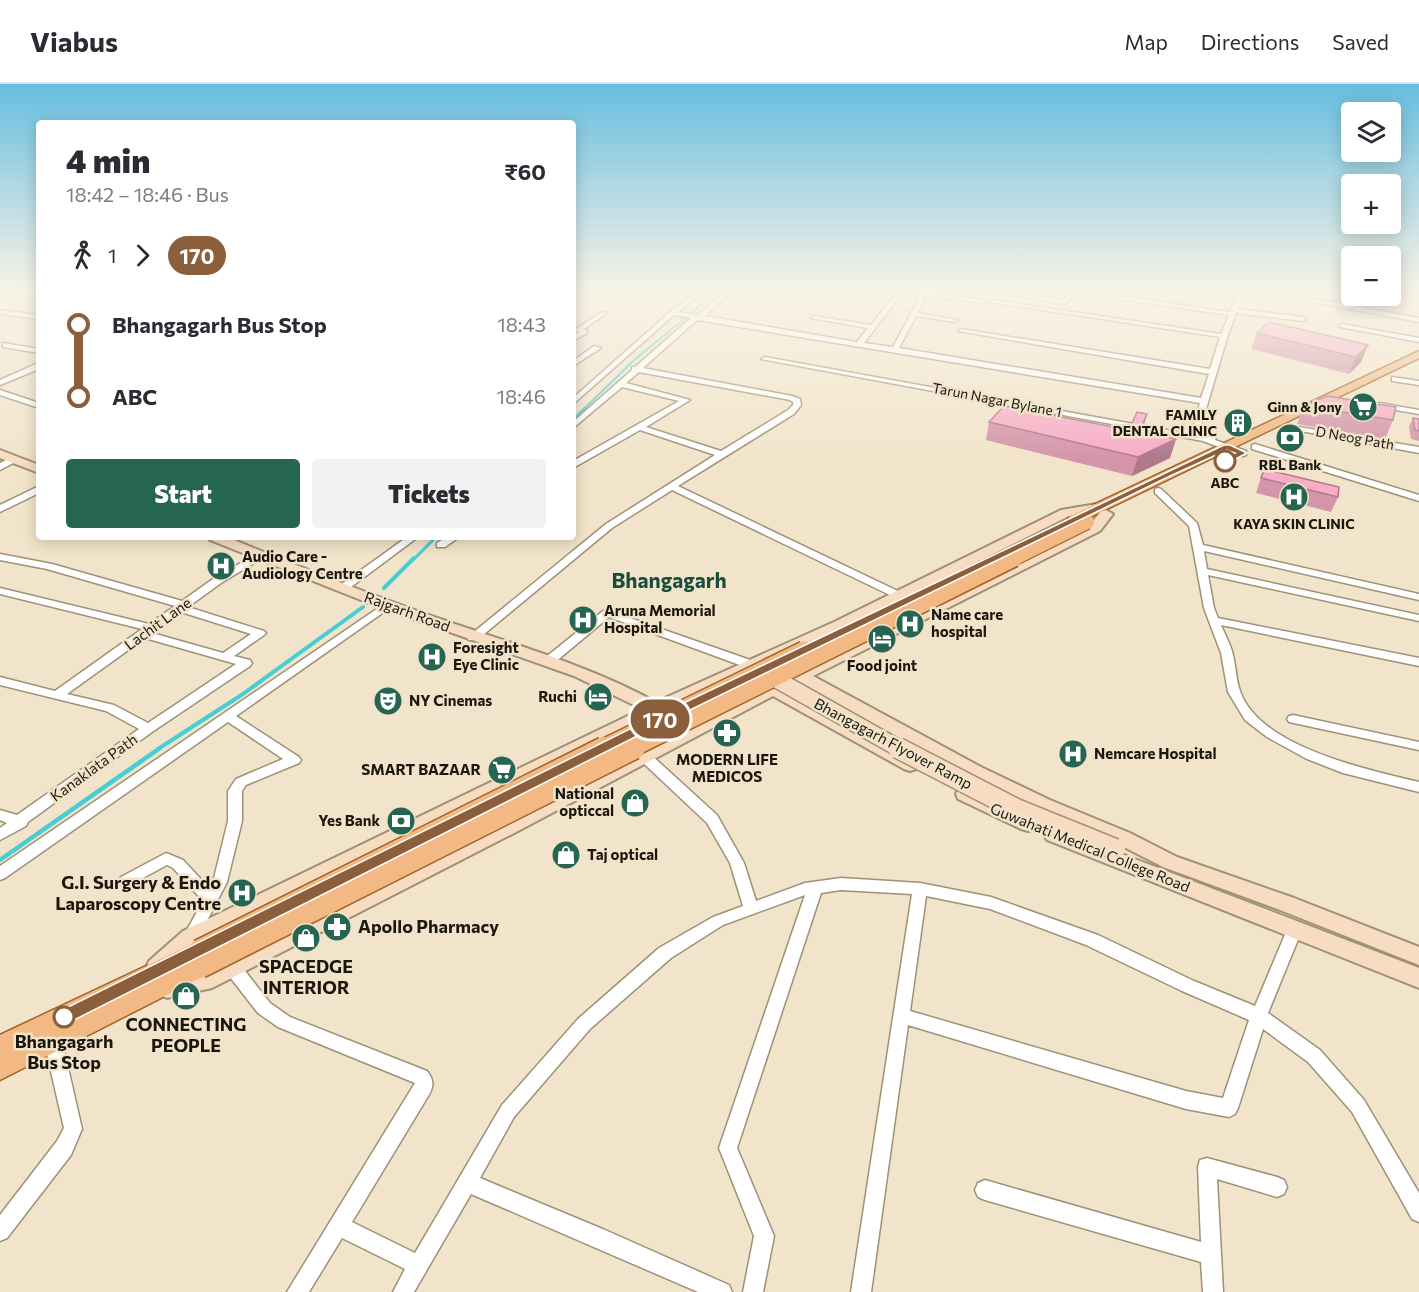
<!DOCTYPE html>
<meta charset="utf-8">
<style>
body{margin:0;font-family:Commissioner,sans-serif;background:#f2f2f3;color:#2b2b33;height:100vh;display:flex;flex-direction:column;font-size:22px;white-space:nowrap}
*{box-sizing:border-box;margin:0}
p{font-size:20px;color:#7c7c81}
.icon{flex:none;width:33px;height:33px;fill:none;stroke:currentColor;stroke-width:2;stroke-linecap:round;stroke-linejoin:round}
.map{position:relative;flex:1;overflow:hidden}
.panel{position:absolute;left:36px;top:36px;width:540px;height:420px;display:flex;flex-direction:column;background:#fff;border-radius:6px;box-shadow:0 3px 15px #0003}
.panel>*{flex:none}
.badge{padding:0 12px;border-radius:20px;font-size:21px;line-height:39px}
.buttons{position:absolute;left:1341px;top:18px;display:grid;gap:12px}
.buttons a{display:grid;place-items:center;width:60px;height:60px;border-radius:6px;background:#fff;box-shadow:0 3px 15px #0003;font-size:30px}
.map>.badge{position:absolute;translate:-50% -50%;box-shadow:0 0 0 3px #fff}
.legs{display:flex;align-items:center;gap:9px;height:66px;padding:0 30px;font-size:20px}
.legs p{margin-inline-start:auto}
.overview{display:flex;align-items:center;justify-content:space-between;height:102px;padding:0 30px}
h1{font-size:33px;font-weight:800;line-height:45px}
.button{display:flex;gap:12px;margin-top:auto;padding:12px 30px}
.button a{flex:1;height:69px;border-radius:6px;background:#266551;color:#fff;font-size:24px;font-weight:800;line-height:69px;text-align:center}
.button a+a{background:#f2f2f3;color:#2b2b33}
ul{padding:0 30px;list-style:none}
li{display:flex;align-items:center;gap:21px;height:72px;font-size:22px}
li i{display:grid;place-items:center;width:9px;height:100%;margin:0 8px;background:currentColor}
li i::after{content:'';width:15px;height:15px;margin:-8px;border:4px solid;border-radius:50%;background:#fff}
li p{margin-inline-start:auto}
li:first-child i{background:linear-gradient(#0000 50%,currentColor 0)}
li:last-child i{background:linear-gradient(currentColor 50%,#0000 0)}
header{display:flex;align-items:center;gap:36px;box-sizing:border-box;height:84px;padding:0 30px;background:#fff;border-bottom:2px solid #e1e1e2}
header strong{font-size:28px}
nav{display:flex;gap:33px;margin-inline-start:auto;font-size:21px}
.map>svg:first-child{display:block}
</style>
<header>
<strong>Viabus</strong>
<nav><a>Map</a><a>Directions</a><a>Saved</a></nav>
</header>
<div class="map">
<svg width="1419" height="1208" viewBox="0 0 1419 1208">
<rect width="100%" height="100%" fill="#f1e4ca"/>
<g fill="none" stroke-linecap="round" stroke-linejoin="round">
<path stroke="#46ced4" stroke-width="2" d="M583,326L633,277L718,207"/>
<g stroke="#46ced4" stroke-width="3">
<path d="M573,336L585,324"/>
<path d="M413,476L436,453"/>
</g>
<g stroke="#46ced4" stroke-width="4">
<path d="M384,504L414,474"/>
<path d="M158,665L243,610L363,523"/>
</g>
<path stroke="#46ced4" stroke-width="4.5" d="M0,776L160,664"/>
<g stroke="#9d9178" stroke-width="3">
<g id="street">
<path d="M0,207L39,209V213L3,209Z"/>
<path d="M699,207H705L678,228L698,231L726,207H732L705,232L857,258L868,244L811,234L814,232L871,241L898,207H904L864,259L893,263L923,207L982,216L984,217V219L926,212L918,229L958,236L955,238L916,232L899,264L1201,314L1209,290L958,247L961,245L1210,285L1220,253L989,218L992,216L1221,250L1229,231L1077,209L1065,220L986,207H999L1063,216L1070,209L1062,207H1085L1230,228L1239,207H1245L1238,225L1303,233L1306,235L1303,237L1236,229L1227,254L1201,342L1216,352L1215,356L1246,367V371L1243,372L1203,357L761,275L765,273L1205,353L1193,343L1200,319L697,236L643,284L792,312L800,315L801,321L794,330L678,402L902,509L903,511L902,513H894L672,406L612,444L477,556H469L467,554L469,552L606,440L715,371L640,346L573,384V377L679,317L622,303L573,344V338L632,286V283H635L691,234L674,231L573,320V314L670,228ZM639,288L790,316L793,318V321L788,326L721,367L646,343L690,316L626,299Z"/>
<path d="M790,207H804L846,214L843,216Z"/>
<path d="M1315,215L1419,234V238L1313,218V216Z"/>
<path d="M0,226L39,231V235L0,230Z"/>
<path d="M602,228L607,229L584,245L587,247V249L573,257V252L579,248L576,247V245Z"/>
<path d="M1342,240L1419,254V258L1340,243V241Z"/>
<path d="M3,259L39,265V269L3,263Z"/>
<path d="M594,262L601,264L573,282V277Z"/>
<path d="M36,280H39V285L0,301V296Z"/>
<path d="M1392,293L1419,297V301L1392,297Z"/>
<path d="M0,306L39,319V324L0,311Z"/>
<path d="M1379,319L1419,326V330L1379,323Z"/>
<path d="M1287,341L1419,363V369L1290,345L1286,343Z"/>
<path d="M1255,360L1419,411V417L1252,365V361Z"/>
<path d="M14,372L18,375L17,377L0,386V379Z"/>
<path d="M39,402V409L0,428V421Z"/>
<path d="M1158,404L1161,405L1197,439L1203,461L1419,510V516L1204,467L1207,485L1419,531V537L1208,491L1214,524L1218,534L1419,574V582L1221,541C1225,551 1231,561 1233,571C1236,583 1236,596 1240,607C1259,663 1368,686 1419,698V708L1343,689L1307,675L1267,653L1245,636L1228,608L1221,569L1204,524L1189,442L1155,409V405Z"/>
<path d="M407,453H418L347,506H339L338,504L339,502Z"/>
<path d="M447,453H459L445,463H437V459Z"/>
<path d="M260,468L265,471L264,473L221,499L188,523L264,547L266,549L264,551L234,572L250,576L252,579L250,582L152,648L28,738L26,742L0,756V744L7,739L0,736V726L17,731L139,645L106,627L0,601V593L55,607L142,545L0,510V504L149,540L175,522L47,485L0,476V470L52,480L182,517L213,495ZM181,528L251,550L223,569L152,549ZM145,554L236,580L148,639L114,621L67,610Z"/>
<path d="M387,518L392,521L391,523L236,632L299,673L301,676L299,679L246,701L242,707V737L227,798L196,858L191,859L186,858L183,853L203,817L173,784L167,781L126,803L121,801L119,797L121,793L166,769L183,776L209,804L213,798L228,737V707L236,695L283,675L228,638L5,794L0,796V782Z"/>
<path d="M607,526L753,577L755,580L753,583H745L609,533L554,579H546L544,576L546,573L603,527Z"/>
<path d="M1293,631L1419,658V666L1289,638L1287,635L1289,632Z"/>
<path d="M644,667L649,669L717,731L744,779L756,817L805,799L841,794L920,799L991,813L1098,851L1194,897L1255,922L1289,841L1294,840L1299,841L1302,846L1268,929L1320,966L1364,1016L1419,1109V1138L1412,1135L1352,1028L1308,978L1263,945L1238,1024L1235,1030L1229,1033L1186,1025L908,941L871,1208H851L912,810L841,806L821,809L737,1064L774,1152L763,1208H743L754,1152L719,1064L805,811L723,841L671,874L590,945L514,1033L480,1094L605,1146L729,1201L732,1208H698L471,1110L414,1208H393L405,1185L342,1154L309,1208H287L415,999L278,943L258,929L226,888L224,883L226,878L232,876L238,878L270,919L290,933L427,987C433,995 434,1000 430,1009L352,1138L415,1169L502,1021L578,935L659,864L713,833L743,822L730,779L707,739L639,675L638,672L639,669ZM926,812L990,825L1086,861L1182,907L1249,936L1223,1014L1186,1007L910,927Z"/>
<path d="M53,949L59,952L62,957L82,1045L71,1071L7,1154L0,1157V1131L57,1057L64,1044L44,957L47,952Z"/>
<path d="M1207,1074L1277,1093L1284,1096L1287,1103L1284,1110L1277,1113L1217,1095L1223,1208H1203L1201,1178L985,1116L978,1113L975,1106L978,1099L985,1096L1201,1158L1198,1083L1200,1076Z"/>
</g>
</g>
<g stroke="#9d9178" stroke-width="4">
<g id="secondary">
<path d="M0,366L39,381V389L0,374Z"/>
<path d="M1097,420L1103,424L1102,427L1069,432L844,544L729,596L669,625L670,628L668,632H656L199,859C186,871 168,897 149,891L146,884L149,877L183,847L642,625L574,592L376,522L210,456L208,453H227C297,482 368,510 440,535C513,560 588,581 656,618L834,538L1061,426Z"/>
<path d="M1106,426L1113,430L1100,447L813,592L981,683L1050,716L1130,749L1177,773L1294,814L1419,863V881L1280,826L1163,783L1116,759L1036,726L969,693L800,598L786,606L916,677L919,681L916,685L910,687L904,685L773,612L518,747L212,904L167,914L159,911L156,904L159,897L200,888L1090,441L1101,427Z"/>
<path d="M965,703L1035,735L1038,740L1035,745L1028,747L1021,745L958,715L956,710L958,705Z"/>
<path d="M1054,744L1419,884V904L1047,756L1044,751L1047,746Z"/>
</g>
</g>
<g stroke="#a16225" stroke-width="3">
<g id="primary">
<path d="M1419,267V274L1080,438L1075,439L1068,435L1070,432Z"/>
<path d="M199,857L207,860L211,867L206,875L212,883L208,890L0,996V951Z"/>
</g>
</g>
<use href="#street" fill="#fff" fill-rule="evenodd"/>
<use href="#secondary" fill="#f8dcc2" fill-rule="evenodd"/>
<use href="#primary" fill="#f2b984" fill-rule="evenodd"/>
<g stroke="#9d9178" stroke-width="19" stroke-linecap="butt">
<path id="secondary-bridge-far1" d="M774,594L900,665"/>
</g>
<g stroke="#9d9178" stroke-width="23" stroke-linecap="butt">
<path id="secondary-bridge" d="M898,664L1016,725L1115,765"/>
</g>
<g stroke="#a16225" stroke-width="16" stroke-linecap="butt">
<path id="primary-bridge-far2" d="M1011,476L1087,438"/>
</g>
<g stroke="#a16225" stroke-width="20" stroke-linecap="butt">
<g id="primary-bridge-far1">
<path d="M601,665L804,566"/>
<path d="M631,665L1014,474"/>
</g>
</g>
<g stroke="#a16225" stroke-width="25" stroke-linecap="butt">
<g id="primary-bridge">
<path d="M199,867L604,664"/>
<path d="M200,883L634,664"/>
</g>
</g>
<use href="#secondary-bridge-far1" stroke="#f8dcc2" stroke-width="16"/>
<use href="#secondary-bridge" stroke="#f8dcc2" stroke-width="20"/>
<use href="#primary-bridge-far2" stroke="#f2b984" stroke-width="14"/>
<use href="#primary-bridge-far1" stroke="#f2b984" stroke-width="17"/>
<use href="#primary-bridge" stroke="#f2b984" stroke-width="22"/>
</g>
<g fill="#d495aa">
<path d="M1257,249L1368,261L1361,278L1349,290L1251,265Z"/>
<path d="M1304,322L1393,336L1385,355L1297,340Z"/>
<path d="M1413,334L1419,335V357L1411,355L1409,343Z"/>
<path d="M989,338L1129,346L1176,355L1170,374L1132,392L986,356Z"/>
<path d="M1264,385L1338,413L1331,428L1256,409Z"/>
</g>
<g fill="#ad798b">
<path d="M1368,261L1361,278L1349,290L1356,273Z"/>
<path d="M1147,330L1142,349L1139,348Z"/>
<path d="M1176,355L1170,374L1132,392L1138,373Z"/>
</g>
<g fill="#f7adc6" stroke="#ad798b" stroke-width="1.5">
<path d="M1269,238L1368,261L1356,273L1257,249Z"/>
<path d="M1327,312L1396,323L1393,336L1304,322Z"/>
<path d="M1004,322L1129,346L1137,328L1147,330L1139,348L1176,355L1138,373L989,338Z"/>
<path d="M1413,334L1419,335V347L1415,346Z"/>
<path d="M1264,385L1339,403L1338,413L1261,394Z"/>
</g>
<linearGradient id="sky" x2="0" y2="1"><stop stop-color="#67bee0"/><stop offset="0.55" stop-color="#f9f3e7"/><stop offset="1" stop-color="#f9f3e7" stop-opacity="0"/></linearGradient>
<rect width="1419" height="376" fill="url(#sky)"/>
<path fill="#8b5e3c" stroke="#fff" stroke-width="1.5" d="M1224,361H1230L1247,369L1228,379H1222V375L1235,369L1227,366L1170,392L653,644L70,938L64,940L58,938L56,933L58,928L644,638Z"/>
<defs>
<g id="supermarket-disc" transform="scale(1.5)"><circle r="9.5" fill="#266551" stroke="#f1e4ca"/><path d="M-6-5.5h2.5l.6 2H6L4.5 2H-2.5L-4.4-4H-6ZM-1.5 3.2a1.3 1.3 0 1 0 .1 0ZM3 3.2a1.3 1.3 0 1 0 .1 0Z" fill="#fff"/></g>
<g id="building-disc" transform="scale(1.5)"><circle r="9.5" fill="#266551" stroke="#f1e4ca"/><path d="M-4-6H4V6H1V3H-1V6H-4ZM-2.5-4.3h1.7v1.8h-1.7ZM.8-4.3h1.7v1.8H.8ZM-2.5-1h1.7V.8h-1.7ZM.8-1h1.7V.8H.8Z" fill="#fff"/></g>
<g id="bank-disc" transform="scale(1.5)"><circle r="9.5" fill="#266551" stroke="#f1e4ca"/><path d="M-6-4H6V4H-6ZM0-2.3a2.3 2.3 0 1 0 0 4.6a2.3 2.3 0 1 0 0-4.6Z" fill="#fff"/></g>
<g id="hospital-disc" transform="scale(1.5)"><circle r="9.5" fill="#266551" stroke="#f1e4ca"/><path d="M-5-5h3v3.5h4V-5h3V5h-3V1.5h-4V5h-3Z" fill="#fff"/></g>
<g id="hotel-disc" transform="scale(1.5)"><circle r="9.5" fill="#266551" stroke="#f1e4ca"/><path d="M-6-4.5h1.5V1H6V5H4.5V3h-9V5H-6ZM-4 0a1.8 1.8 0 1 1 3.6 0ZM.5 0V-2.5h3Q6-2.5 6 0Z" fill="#fff"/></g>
<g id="theatre-disc" transform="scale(1.5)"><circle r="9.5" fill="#266551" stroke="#f1e4ca"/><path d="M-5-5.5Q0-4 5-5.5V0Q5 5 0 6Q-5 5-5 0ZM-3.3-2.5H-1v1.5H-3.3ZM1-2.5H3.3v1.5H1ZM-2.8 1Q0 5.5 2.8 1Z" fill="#fff"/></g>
<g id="pharmacy-disc" transform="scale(1.5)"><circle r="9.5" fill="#266551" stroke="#f1e4ca"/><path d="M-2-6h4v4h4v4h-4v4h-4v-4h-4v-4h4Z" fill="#fff"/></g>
<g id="shop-disc" transform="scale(1.5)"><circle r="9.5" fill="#266551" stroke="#f1e4ca"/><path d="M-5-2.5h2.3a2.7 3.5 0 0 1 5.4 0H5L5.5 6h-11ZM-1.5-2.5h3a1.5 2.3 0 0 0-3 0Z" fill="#fff"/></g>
</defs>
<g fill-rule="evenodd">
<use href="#supermarket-disc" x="1363" y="323"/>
<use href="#building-disc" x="1238" y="339"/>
<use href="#bank-disc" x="1290" y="354"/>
<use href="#hospital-disc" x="1294" y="413"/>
<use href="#hospital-disc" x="221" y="482"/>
<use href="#hospital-disc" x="583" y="536"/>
<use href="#hospital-disc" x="910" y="540"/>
<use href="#hotel-disc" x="882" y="555"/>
<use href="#hospital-disc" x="432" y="573"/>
<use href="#hotel-disc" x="598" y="613"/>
<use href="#theatre-disc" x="388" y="617"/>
<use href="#pharmacy-disc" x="727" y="649"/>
<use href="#hospital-disc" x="1073" y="670"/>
<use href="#supermarket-disc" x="502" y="686"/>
<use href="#shop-disc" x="635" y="719"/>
<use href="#bank-disc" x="401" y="737"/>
<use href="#shop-disc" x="566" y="771"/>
<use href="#hospital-disc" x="242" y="809"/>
<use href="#pharmacy-disc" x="337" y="843"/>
<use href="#shop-disc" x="306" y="854"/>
<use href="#shop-disc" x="186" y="912"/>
</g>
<g fill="#fff" stroke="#8b5e3c" stroke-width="3">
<circle cx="1225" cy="377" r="10"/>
<circle cx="64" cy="933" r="10"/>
</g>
<g text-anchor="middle" stroke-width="5" stroke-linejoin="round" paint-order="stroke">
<g font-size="14" fill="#1c170e" stroke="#f1e4ca">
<text transform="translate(997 316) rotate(11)" y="5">Tarun Nagar Bylane 1</text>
<text transform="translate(1355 354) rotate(10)" y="5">D Neog Path</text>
</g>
<g font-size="14" font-weight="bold" fill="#1c170e" stroke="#f1e4ca" text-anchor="end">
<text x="1342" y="328">Ginn &amp; Jony</text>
<text x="1217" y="336">FAMILY<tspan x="1217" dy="16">DENTAL CLINIC</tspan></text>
<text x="1290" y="386" text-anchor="middle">RBL Bank</text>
<text x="1294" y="445" text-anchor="middle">KAYA SKIN CLINIC</text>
</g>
<g font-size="14" font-weight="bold" fill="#1c170e" stroke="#f1e4ca">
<text x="1225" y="404">ABC</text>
</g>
<g font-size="15" font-weight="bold" fill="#1c170e" stroke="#f1e4ca" text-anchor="start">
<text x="242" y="478">Audio Care -<tspan x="242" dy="17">Audiology Centre</tspan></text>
<text x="604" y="532">Aruna Memorial<tspan x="604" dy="17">Hospital</tspan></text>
<text x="931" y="536">Name care<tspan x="931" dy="17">hospital</tspan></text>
<text x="453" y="569">Foresight<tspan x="453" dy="17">Eye Clinic</tspan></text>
<text x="882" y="587" text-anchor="middle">Food joint</text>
<text x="577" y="618" text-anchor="end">Ruchi</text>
<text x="409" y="622">NY Cinemas</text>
<text x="1094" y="675">Nemcare Hospital</text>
<text x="727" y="681" text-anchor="middle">MODERN LIFE<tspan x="727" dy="17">MEDICOS</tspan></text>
<text x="481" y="691" text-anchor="end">SMART BAZAAR</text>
<text x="614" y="715" text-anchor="end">National<tspan x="614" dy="17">opticcal</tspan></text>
<text x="380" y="742" text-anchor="end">Yes Bank</text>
<text x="587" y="776">Taj optical</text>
</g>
<g font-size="15" fill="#1c170e" stroke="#f1e4ca">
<text transform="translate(407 528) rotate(20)" y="5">Rajgarh Road</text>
<text transform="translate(158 540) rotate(-36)" y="5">Lachit Lane</text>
<text transform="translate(893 660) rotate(28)" y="5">Bhangagarh Flyover Ramp</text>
<text transform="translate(94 684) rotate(-36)" y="5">Kanaklata Path</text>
<text transform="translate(1090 764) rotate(22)" y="5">Guwahati Medical College Road</text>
</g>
<g font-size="18" font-weight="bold" fill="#1c170e" stroke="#f1e4ca">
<text x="221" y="805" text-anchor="end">G.I. Surgery &amp; Endo<tspan x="221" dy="21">Laparoscopy Centre</tspan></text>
<text x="358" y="849" text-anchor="start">Apollo Pharmacy</text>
<text x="306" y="889">SPACEDGE<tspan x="306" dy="21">INTERIOR</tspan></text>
<text x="186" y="947">CONNECTING<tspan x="186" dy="21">PEOPLE</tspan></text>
</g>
<g font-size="18" font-weight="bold" fill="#1c170e" stroke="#f1e4ca">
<text x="64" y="964">Bhangagarh<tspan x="64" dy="21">Bus Stop</tspan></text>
</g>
<g font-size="21" font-weight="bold" fill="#1a4c3d" stroke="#f1e4ca">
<text x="669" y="504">Bhangagarh</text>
</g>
</g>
</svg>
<div class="buttons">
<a><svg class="icon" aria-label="layers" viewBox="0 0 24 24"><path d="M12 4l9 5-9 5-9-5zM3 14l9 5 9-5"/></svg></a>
<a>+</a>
<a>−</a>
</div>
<b class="badge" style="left:660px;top:635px;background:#8b5e3c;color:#fff">170</b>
<section class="panel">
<div class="overview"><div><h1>4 min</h1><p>18:42 – 18:46 · Bus</p></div><b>₹60</b></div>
<div class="legs"><svg class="icon" aria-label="walk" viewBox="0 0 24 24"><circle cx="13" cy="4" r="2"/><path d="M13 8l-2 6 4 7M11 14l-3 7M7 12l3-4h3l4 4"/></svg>1<svg class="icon" aria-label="forward" viewBox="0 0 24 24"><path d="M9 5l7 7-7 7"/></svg><b class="badge" style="background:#8b5e3c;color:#fff">170</b></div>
<ul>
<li><i style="color:#8b5e3c"></i><b>Bhangagarh Bus Stop</b><p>18:43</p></li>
<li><i style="color:#8b5e3c"></i><b>ABC</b><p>18:46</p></li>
</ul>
<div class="button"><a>Start</a><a>Tickets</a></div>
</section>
</div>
